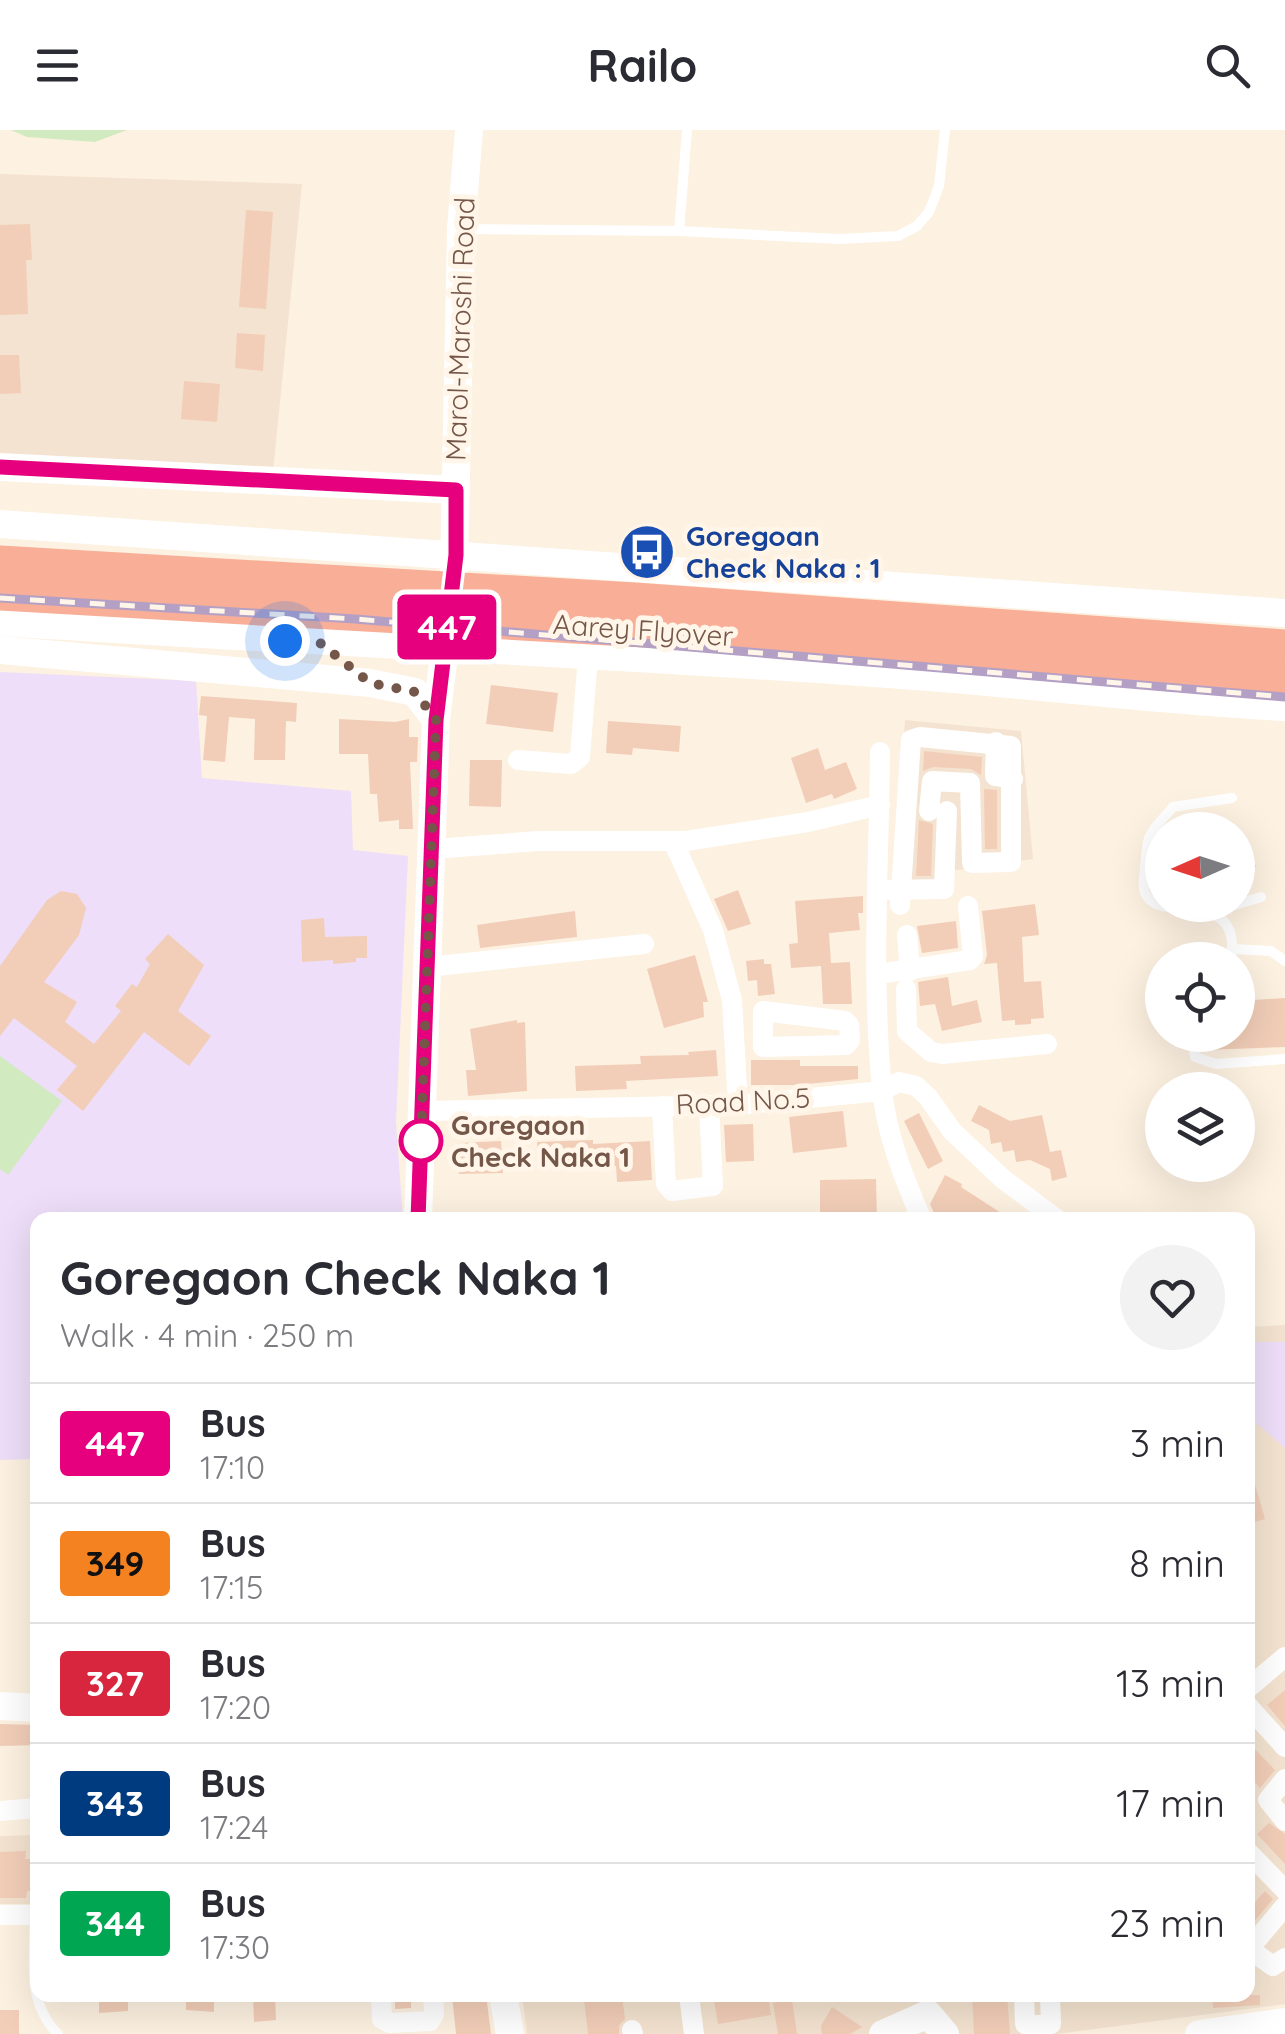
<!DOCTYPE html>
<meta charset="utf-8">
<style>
body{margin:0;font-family:Quicksand,sans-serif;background:#f2f2f3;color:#2b2b33;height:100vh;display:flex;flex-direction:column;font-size:38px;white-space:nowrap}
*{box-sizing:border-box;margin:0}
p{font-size:32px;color:#7c7c81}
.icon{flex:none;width:55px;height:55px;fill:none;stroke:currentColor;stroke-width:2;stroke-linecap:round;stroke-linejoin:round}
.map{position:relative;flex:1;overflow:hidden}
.drawer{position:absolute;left:30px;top:1082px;width:1225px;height:790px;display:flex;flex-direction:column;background:#fff;border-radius:20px;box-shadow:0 10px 40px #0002}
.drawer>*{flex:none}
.badge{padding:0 20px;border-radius:8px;font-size:35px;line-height:65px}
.needle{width:65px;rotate:267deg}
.controls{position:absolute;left:1145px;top:682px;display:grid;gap:20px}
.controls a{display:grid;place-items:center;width:110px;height:110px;border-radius:50%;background:#fff;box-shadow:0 10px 40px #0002;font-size:50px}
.you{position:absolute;width:50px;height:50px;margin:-25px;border:8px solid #fff;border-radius:50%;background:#1a73e8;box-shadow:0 0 0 15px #1a73e833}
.map>.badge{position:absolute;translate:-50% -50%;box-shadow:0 0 0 5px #fff}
.round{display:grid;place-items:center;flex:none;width:105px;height:105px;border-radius:52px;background:#f2f2f3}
.overview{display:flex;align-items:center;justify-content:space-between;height:170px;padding:0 30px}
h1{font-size:48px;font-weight:800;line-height:75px}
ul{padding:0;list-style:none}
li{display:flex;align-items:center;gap:30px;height:120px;padding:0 30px;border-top:2px solid #e1e1e2}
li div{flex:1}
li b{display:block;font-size:38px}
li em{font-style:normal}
li .badge{min-width:110px;font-weight:700;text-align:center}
header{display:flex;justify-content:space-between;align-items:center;height:130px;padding:0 30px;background:#fff;font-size:45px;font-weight:800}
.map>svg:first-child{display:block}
</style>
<header><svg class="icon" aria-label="menu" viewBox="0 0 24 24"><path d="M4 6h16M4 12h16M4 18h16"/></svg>Railo<svg class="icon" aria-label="search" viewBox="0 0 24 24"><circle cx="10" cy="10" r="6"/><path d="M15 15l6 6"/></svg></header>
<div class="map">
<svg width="1285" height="1904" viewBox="0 0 1285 1904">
<rect width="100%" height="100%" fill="#fdf1e1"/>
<g fill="#f4e3d0">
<path d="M0,44L302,54L273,341L0,328Z"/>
<path d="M905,590L1021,601L1033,729L951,741V750L896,759Z"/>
<path d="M1285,1195V1874L1057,1904H527L522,1865H1248V1197Z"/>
<path d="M37,1705V1774H0V1706Z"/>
</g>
<g fill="#eedef9">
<path d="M0,542L196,551L202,648L351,661L353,720L408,726L396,992L403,1090H38L37,1329L0,1330Z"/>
<path d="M1248,1212H1285V1318L1248,1286Z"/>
</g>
<g fill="#d2eac0">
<path d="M11,0H127L95,12L27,7Z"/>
<path d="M0,926L62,971L8,1045L0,1039Z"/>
</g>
<g fill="#f2ceb8">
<path d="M246,80L273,82L266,179L239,177Z"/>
<path d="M30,94L32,130H26L28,184L0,185V95Z"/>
<path d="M237,203L265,205L263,241L235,238Z"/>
<path d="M0,225H19L21,263L0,264Z"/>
<path d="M184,251L220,254L217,292L181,289Z"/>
<path d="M491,555L558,563L553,602L486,594Z"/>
<path d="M201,566L297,573L296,592L286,591L285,630H254L255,589L229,587L225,632L203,630L207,586L199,585Z"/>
<path d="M339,589L395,592L409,589V607H418L417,632H410L413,699H399V690L379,692L377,664H370L368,624H339Z"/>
<path d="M608,591L681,596L679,622L633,618L632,625L606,623Z"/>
<path d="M818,618L825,640L846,632L857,659L834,669L832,664L806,673L791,628Z"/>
<path d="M924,621L982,627L981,645L971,639L933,637L923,641Z"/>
<path d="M470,630H502L501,677L469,676Z"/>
<path d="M984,659L997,660V719H985Z"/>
<path d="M919,690L933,694L931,746H916Z"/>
<path d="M1238,718L1256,736L1238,754Z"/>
<path d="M738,760L751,794L728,801L714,769Z"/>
<path d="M61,761L77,764L86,778L79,805L44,852L77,872L65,892L94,914L121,881L115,876L132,854L137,857L150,834L145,829L168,804L204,835L178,881L211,906L189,936L144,902L83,981L57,960L77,936L14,888L0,906V836L47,770Z"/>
<path d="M863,766V783H858L860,800L829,803L831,833L850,832L852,874H823L821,836L791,838L789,814L798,813L795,771Z"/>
<path d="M1035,774L1039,805L1022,807L1024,852L1041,851L1044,888L1031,889V894L1015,895V890L1002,891L997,833L984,834L987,825L982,781Z"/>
<path d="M575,781L577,807L480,818L477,795Z"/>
<path d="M324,788L325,807L367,806V828H356V832L333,834V830L302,832L301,790Z"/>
<path d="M956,791L958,818L922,823L917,796Z"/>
<path d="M695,825L708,872H703L704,887L664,898L647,839Z"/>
<path d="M764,829V834H771L775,864L758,866L757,850L748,851L746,831Z"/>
<path d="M948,847L952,876L977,870L982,892L942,901L935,874L920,876L918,852Z"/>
<path d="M1285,868V917L1203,920L1201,905H1238V871Z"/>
<path d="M517,890V893L525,892L527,961L468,966L466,940H476L470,899Z"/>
<path d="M716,920L718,946L626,951L627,959L576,961L575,936L641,934L640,926L689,925L688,922Z"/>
<path d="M751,930H800V936H858V949L797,955H751Z"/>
<path d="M979,975L1010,991L1042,985L1050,1022L1061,1020L1067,1047L1052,1051L1050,1039L1030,1030L1016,1032L1014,1020L1003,1022L1001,1012L991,1014L989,1000L971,991Z"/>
<path d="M843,981L847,1017L793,1023L789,987Z"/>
<path d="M919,983L943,1031L928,1039L904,991Z"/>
<path d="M753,994L754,1031L726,1032L724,995Z"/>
<path d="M593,1010V1014L650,1011L652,1050L617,1052L616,1036H538L537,1012Z"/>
<path d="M501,1011L503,1043L459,1044L458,1013Z"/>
<path d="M945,1045L962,1054L961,1057L1012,1090H948L934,1083L930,1074Z"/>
<path d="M876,1049L877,1090H820V1050Z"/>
<path d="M1248,1341H1251L1265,1389L1248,1394Z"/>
<path d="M1285,1560V1596L1267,1575Z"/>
<path d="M0,1594L38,1595V1615L0,1616Z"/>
<path d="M1248,1612L1275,1640L1260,1658L1248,1645Z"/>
<path d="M1269,1693L1285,1704V1734L1257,1704Z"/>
<path d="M26,1721L25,1729H35L36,1761H27L26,1768H0V1722Z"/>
<path d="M1265,1761L1273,1769L1248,1799V1780Z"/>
<path d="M99,1865H128V1881L99,1883Z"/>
<path d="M186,1865H214V1882L186,1880Z"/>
<path d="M253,1865H275L276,1890L254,1892Z"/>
<path d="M395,1865H411V1878L395,1879Z"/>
<path d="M452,1865H486L491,1904H456Z"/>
<path d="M622,1865L625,1889L619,1895V1904H588L584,1869Z"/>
<path d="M740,1865H768L771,1885L718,1894L714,1870Z"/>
<path d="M972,1865H1007L1010,1904H974Z"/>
<path d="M1212,1865H1260V1875L1213,1878Z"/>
<path d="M792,1870L797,1904H778L773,1873Z"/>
<path d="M832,1877L862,1897L850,1904H822L821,1896Z"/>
<rect x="0" y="1880" width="19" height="24"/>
</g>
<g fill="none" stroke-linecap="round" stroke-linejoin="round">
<g stroke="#fff" stroke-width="10">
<path d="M462,99L679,101L839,109L898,106L917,96L929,82L939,56L945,0"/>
<path d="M679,101L687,0"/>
<path d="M1238,774L1261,767"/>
<path d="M1207,779L1235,775"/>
<path d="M1233,819L1271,821L1285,831"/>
<path d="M1231,830C1243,755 1159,796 1145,763C1142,757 1144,747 1145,740C1147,702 1148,706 1173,677L1232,668"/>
<path d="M1192,905L1195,927L1216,934L1285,929"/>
<path d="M35,1785C34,1826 26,1873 58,1904"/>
</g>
<g stroke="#fff" stroke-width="20">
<path d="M996,612L995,646L1013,649"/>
<path d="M880,622C879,734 871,847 882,959C886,1003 904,1049 922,1090"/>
<path d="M518,630L571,634L580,627L588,526"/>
<path d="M673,711L713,800L732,870L738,975"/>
<path d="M433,719L539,711H686L808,692L880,675"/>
<path d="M889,760L944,759L947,681"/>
<path d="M900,775L911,610L920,607L1011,616V732L972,733L970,653L932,651L929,681"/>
<path d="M907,805L910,841"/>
<path d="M427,837L644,814"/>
<path d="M878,844L970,830L973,826L968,776"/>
<path d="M906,859L907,901L931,922L942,924L1047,914"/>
<path d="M763,881L845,891L849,895L850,910L846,915L763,917Z"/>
<path d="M662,976L666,1054L672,1061L713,1056L709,975"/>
<path d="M423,981L738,975L882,961L899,952L916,956L928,967L952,1001L1003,1049L1058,1090"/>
<path d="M1248,1558L1285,1527"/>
<path d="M1248,1576L1285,1617"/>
<path d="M1285,1649L1268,1670L1285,1691"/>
<path d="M0,1681L38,1678"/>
<path d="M1248,1722L1285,1760"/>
<path d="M1285,1776L1249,1819L1273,1836L1285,1828"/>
<path d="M0,1785H38"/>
<path d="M381,1865L382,1889L390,1893L430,1891L434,1884L433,1865"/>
<path d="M689,1865L694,1904"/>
<path d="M1024,1865L1025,1894L1028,1896L1051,1894L1050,1865"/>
<path d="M632,1900L633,1904"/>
</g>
<g stroke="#fff" stroke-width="28">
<path d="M0,337L456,360"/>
<path d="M0,394L1285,483"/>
<path d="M454,443L461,99L469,0"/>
<path d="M0,492C305,512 610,523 915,546C1039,555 1161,571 1285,577"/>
<path d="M0,520L370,553L415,562L436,590"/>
<path d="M418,1090L436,590L447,501"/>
<path d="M0,1576L38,1578"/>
<path d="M503,1865L510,1904"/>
<path d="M883,1904L928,1884L945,1904"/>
<path d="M1199,1904L1285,1892"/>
</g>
<g stroke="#f8ae97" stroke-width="35">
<path d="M0,433L635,470L1285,517"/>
<path d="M0,463L661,501L1285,550"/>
</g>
<g stroke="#b4a0c5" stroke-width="9">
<path id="rail" d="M0,468L355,489L1285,567"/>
</g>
<use href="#rail" stroke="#fff5e8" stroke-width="5" stroke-dasharray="15" stroke-linecap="butt"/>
</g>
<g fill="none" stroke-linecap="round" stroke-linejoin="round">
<g stroke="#fff" stroke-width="22">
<path id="line" d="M0,337L456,360V425L436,590L418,1090"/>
</g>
<use href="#line" stroke="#e6007e" stroke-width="15"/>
<path stroke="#745748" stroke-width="10" stroke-dasharray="0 18" d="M285,511L320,513L370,553L415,562L436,590L421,1011"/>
</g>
<defs>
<g id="bus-disc" transform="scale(2.875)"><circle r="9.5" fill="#1a4fb4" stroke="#fff5e8"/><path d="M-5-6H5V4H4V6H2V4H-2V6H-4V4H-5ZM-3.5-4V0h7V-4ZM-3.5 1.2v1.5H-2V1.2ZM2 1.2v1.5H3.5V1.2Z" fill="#fff"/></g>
</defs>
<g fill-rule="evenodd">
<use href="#bus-disc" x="647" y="422"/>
</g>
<circle fill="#fff" stroke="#e6007e" stroke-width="5" cx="421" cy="1011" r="20"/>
<g text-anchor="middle" stroke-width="10" stroke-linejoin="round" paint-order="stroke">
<g font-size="28" fill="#745748" stroke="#fff5e8">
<text transform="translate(460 199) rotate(-88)" y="10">Marol-Maroshi Road</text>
<text transform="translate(643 500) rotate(4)" y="10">Aarey Flyover</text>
<text transform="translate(743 971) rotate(-3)" y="10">Road No.5</text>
</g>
<g font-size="28" font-weight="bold" fill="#164399" stroke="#fff5e8" text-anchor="start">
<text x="686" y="416">Goregoan<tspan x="686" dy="32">Check Naka : 1</tspan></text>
</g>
<g font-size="28" font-weight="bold" fill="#745748" stroke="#fff5e8" text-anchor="start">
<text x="451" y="1005">Goregaon<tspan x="451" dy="32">Check Naka 1</tspan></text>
</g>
</g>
</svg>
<div class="controls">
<a><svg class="needle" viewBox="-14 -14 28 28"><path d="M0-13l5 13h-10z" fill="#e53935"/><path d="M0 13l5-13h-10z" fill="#7c7c81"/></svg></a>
<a><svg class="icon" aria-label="locate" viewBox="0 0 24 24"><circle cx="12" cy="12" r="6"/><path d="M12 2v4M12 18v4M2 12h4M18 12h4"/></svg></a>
<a><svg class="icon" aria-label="layers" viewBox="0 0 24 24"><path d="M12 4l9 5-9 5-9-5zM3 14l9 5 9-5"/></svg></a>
</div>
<div class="you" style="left:285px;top:511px"></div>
<b class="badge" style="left:447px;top:497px;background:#e6007e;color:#fff">447</b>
<section class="drawer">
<div class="overview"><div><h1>Goregaon Check Naka 1</h1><p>Walk · 4 min · 250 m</p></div><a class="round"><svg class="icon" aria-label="heart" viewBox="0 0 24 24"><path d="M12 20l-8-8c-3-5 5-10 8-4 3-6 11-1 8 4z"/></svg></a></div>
<ul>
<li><span class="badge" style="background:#e6007e;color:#fff">447</span><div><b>Bus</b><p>17:10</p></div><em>3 min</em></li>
<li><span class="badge" style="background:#f58220;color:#111">349</span><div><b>Bus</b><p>17:15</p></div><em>8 min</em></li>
<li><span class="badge" style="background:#d7263d;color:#fff">327</span><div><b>Bus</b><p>17:20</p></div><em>13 min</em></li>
<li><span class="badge" style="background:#003b80;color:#fff">343</span><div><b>Bus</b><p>17:24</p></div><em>17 min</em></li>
<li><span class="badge" style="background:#00a651;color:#fff">344</span><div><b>Bus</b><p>17:30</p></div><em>23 min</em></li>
</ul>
</section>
</div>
